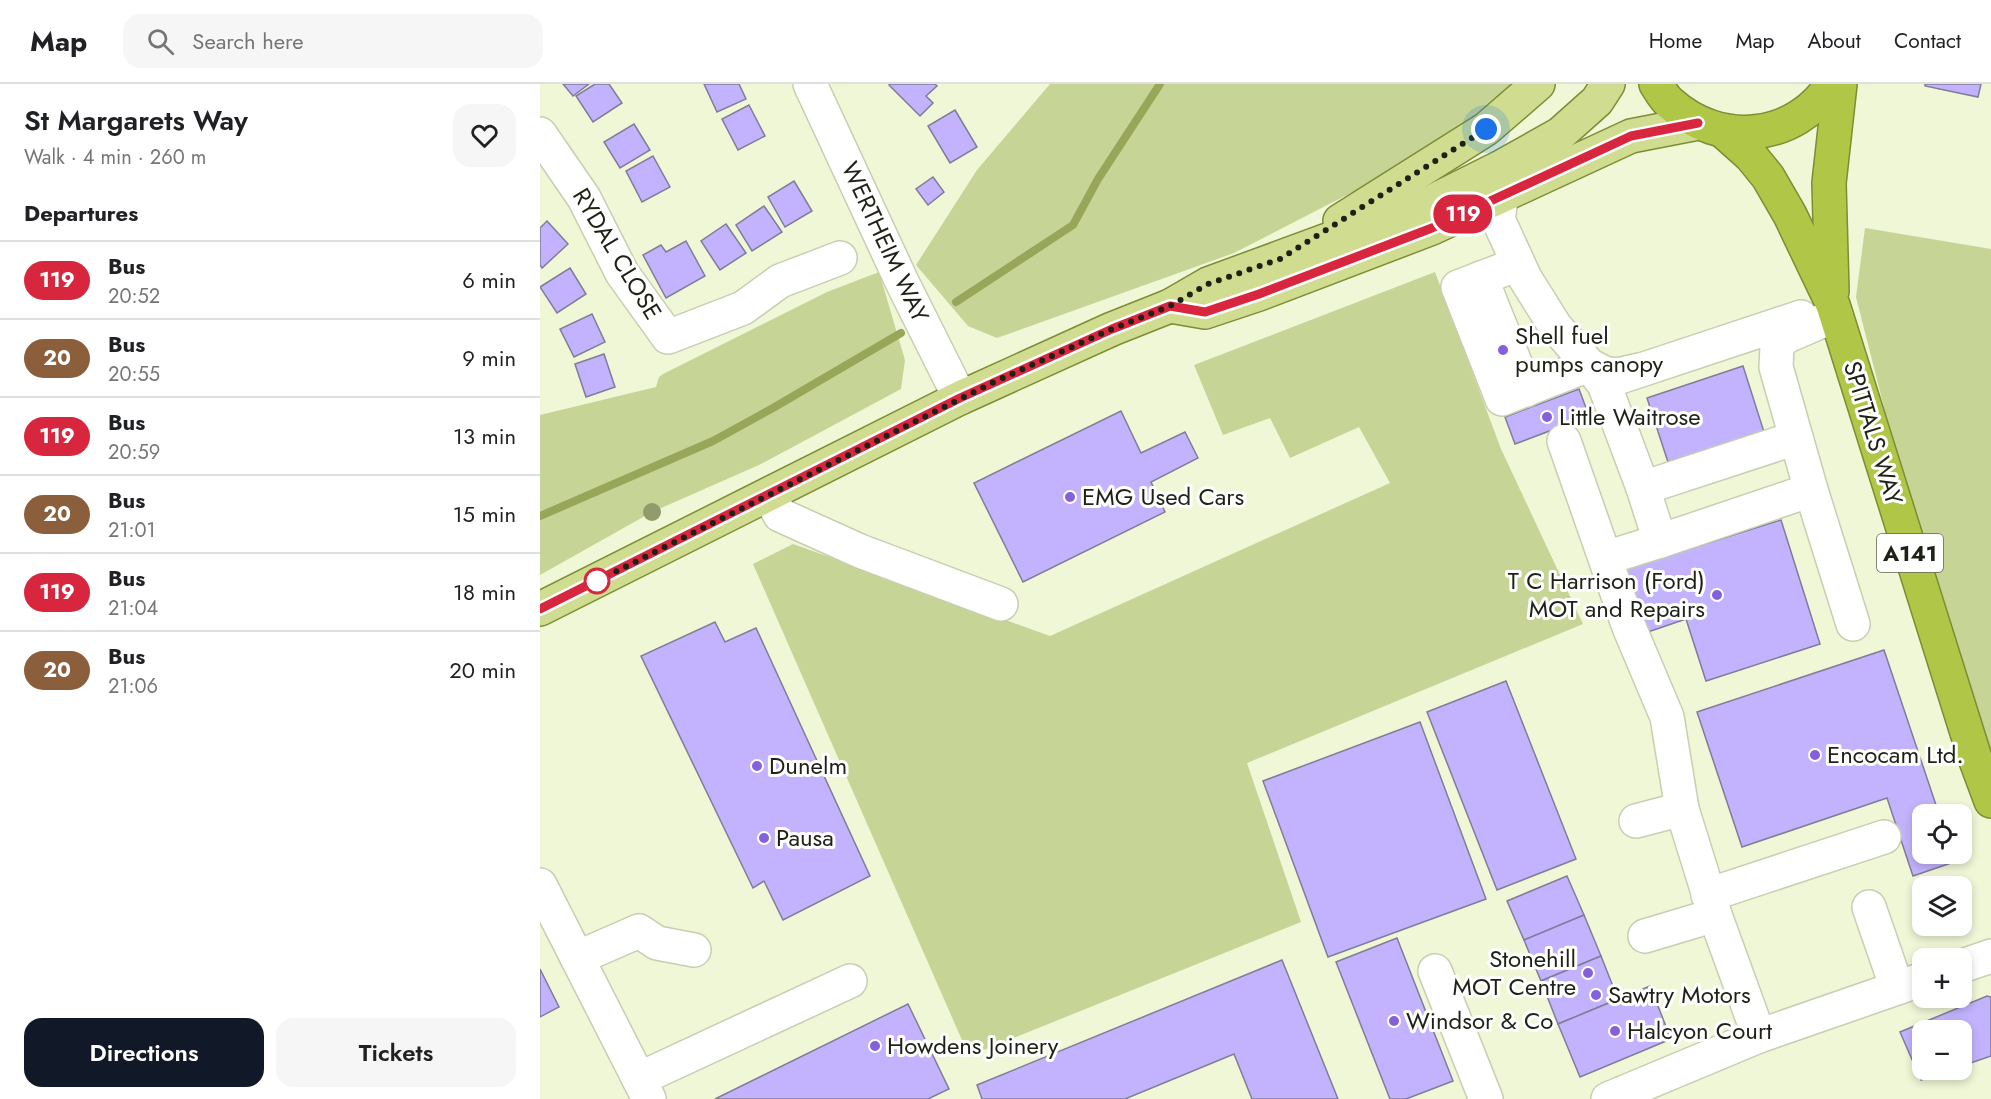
<!DOCTYPE html>
<meta charset="utf-8">
<style>
body{margin:0;font-family:Jost,sans-serif;background:#f6f6f6;color:#202124;height:100vh;display:flex;flex-direction:column;font-size:22px;white-space:nowrap}
*{box-sizing:border-box;margin:0}
p{font-size:20px;color:#757577}
.icon{flex:none;width:33px;height:33px;fill:none;stroke:currentColor;stroke-width:2;stroke-linecap:round;stroke-linejoin:round}
.map{position:relative;flex:1;overflow:hidden}
.panel{display:flex;flex-direction:column;background:#fff;width:540px}
.panel>*{flex:none}
.badge{padding:0 12px;border-radius:20px;font-size:21px;line-height:39px}
.buttons{position:absolute;left:1372px;top:720px;display:grid;gap:12px}
.buttons a{display:grid;place-items:center;width:60px;height:60px;border-radius:12px;background:#fff;box-shadow:0 3px 9px #0003;font-size:30px}
.you{position:absolute;width:30px;height:30px;margin:-15px;border:4px solid #fff;border-radius:50%;background:#1a73e8;box-shadow:0 0 0 9px #1a73e833}
.map>.badge{position:absolute;translate:-50% -50%;box-shadow:0 0 0 3px #fff}
h2{padding:0 24px;font-size:22px;line-height:54px}
.round{display:grid;place-items:center;flex:none;width:63px;height:63px;border-radius:18px;background:#f6f6f6}
.headline{display:flex;align-items:center;justify-content:space-between;height:102px;padding:0 24px}
h1{font-size:28px;font-weight:600;line-height:45px}
.button{display:flex;gap:12px;margin-top:auto;padding:12px 24px}
.button a{flex:1;height:69px;border-radius:18px;background:#111827;color:#fff;font-size:24px;font-weight:600;line-height:69px;text-align:center}
.button a+a{background:#f6f6f6;color:#202124}
ul{padding:0;list-style:none}
li{display:flex;align-items:center;gap:18px;height:78px;padding:0 24px;border-top:2px solid #e0e0e0}
li div{flex:1}
li b{display:block;font-size:22px}
li em{font-style:normal}
li .badge{min-width:66px;font-weight:700;text-align:center}
header{display:flex;align-items:center;gap:36px;box-sizing:border-box;height:84px;padding:0 30px;background:#fff;border-bottom:2px solid #e0e0e0}
header strong{font-size:28px}
nav{display:flex;gap:33px;margin-inline-start:auto;font-size:21px}
.search{width:420px;height:54px;background:#f6f6f6;display:flex;align-items:center;gap:15px;box-sizing:border-box;padding:0 21px;border-radius:18px;color:#757577;font-size:22px}
main{display:flex;flex:1;min-height:0}
.map>svg:first-child{display:block}
</style>
<header>
<strong>Map</strong>
<div class="search"><svg class="icon" aria-label="search" viewBox="0 0 24 24"><circle cx="10" cy="10" r="6"/><path d="M15 15l6 6"/></svg>Search here</div>
<nav><a>Home</a><a>Map</a><a>About</a><a>Contact</a></nav>
</header>
<main>
<section class="panel">
<div class="headline"><div><h1>St Margarets Way</h1><p>Walk · 4 min · 260 m</p></div><a class="round"><svg class="icon" aria-label="heart" viewBox="0 0 24 24"><path d="M12 20l-8-8c-3-5 5-10 8-4 3-6 11-1 8 4z"/></svg></a></div>
<h2>Departures</h2>
<ul>
<li><span class="badge" style="background:#d7263d;color:#fff">119</span><div><b>Bus</b><p>20:52</p></div><em>6 min</em></li>
<li><span class="badge" style="background:#8b5e3c;color:#fff">20</span><div><b>Bus</b><p>20:55</p></div><em>9 min</em></li>
<li><span class="badge" style="background:#d7263d;color:#fff">119</span><div><b>Bus</b><p>20:59</p></div><em>13 min</em></li>
<li><span class="badge" style="background:#8b5e3c;color:#fff">20</span><div><b>Bus</b><p>21:01</p></div><em>15 min</em></li>
<li><span class="badge" style="background:#d7263d;color:#fff">119</span><div><b>Bus</b><p>21:04</p></div><em>18 min</em></li>
<li><span class="badge" style="background:#8b5e3c;color:#fff">20</span><div><b>Bus</b><p>21:06</p></div><em>20 min</em></li>
</ul>
<div class="button"><a>Directions</a><a>Tickets</a></div>
</section>
<div class="map">
<svg width="1451" height="1015" viewBox="0 0 1451 1015">
<rect width="100%" height="100%" fill="#eff7d7"/>
<g fill="#c6d496">
<path d="M510,0H975L902,62L694,169L457,254L428,242L376,181L437,86Z"/>
<path d="M1325,144L1451,165V694L1363,398L1316,213Z"/>
<path d="M339,188L365,276L361,305L219,381L112,428L0,491V331L116,303L119,293L123,290L287,208Z"/>
<path d="M895,188L961,365L1043,540L707,679L761,838L429,972L213,480L253,460L510,552L850,399L819,343L750,374L730,334L683,351L654,281Z"/>
</g>
<g fill="none" stroke-linecap="round" stroke-linejoin="round">
<g stroke="#97a658" stroke-width="8">
<path d="M416,218L533,141L558,95L620,0"/>
<path d="M0,432L173,357L233,324L361,249"/>
</g>
</g>
<g fill="#c3b3fe" stroke="#817c98" stroke-width="1.5">
<path d="M23,0H49L33,12Z"/>
<path d="M55,0H69L82,19L53,38L36,12Z"/>
<path d="M164,0H199L206,15L177,28Z"/>
<path d="M350,0H395L397,2L386,12L393,19L380,32L349,1Z"/>
<path d="M1385,0H1441L1438,13L1385,2Z"/>
<path d="M209,21L225,52L198,66L182,35Z"/>
<path d="M415,26L437,63L410,79L388,42Z"/>
<path d="M94,40L110,66L80,84L64,58Z"/>
<path d="M113,72L130,103L102,118L86,87Z"/>
<path d="M393,93L404,108L388,121L376,105Z"/>
<path d="M254,97L272,127L245,143L228,113Z"/>
<path d="M224,122L242,148L212,167L196,141Z"/>
<path d="M7,137L28,160L2,184L0,181V144Z"/>
<path d="M186,140L206,169L180,186L161,157Z"/>
<path d="M146,157L165,192L126,214L103,171L121,161L126,168Z"/>
<path d="M30,184L46,210L17,229L0,203Z"/>
<path d="M52,230L65,258L34,273L20,245Z"/>
<path d="M64,270L75,303L46,313L35,280Z"/>
<path d="M1203,282L1224,348L1128,378L1107,314Z"/>
<path d="M1039,305L1049,332L975,360L965,333Z"/>
<path d="M581,327L601,369L645,348L658,374L611,398L625,428L483,498L434,399Z"/>
<path d="M1241,436L1280,560L1166,597L1146,535L1102,550L1082,486Z"/>
<path d="M175,538L185,558L216,544L330,792L243,836L224,797L213,804L101,572Z"/>
<path d="M1344,566L1399,730H1383V770H1412L1414,778L1373,792L1347,714L1202,763L1157,628Z"/>
<path d="M966,597L1036,775L957,806L887,628Z"/>
<path d="M880,638L946,815L788,873L723,697Z"/>
<path d="M1027,792L1044,831L984,856L967,817Z"/>
<path d="M1044,831L1061,872L1001,897L984,856Z"/>
<path d="M857,854L913,997L866,1015H850L796,878Z"/>
<path d="M1061,872L1078,915L1018,940L1001,897Z"/>
<path d="M742,876L798,1015H712L694,970L585,1015H442L437,1001Z"/>
<path d="M0,885L19,923L0,933Z"/>
<path d="M1110,902L1131,955L1040,993L1018,940Z"/>
<path d="M1447,912L1451,913V972L1422,982V946H1383V986H1412L1381,996L1360,948Z"/>
<path d="M368,920L409,1005L388,1015H175Z"/>
</g>
<g fill="none" stroke-linecap="round" stroke-linejoin="round">
<g stroke="#c7cfb0" stroke-width="36">
<g id="minor">
<path d="M270,0L362,198L420,314"/>
<path d="M0,50L44,114L82,189L128,253L203,224L240,197L300,174"/>
<path d="M962,111L958,135L985,194L1015,242L1049,281L1064,289L1077,291L1099,286"/>
<path d="M978,180L918,203L962,315L1049,281L1064,300L1103,404"/>
<path d="M941,194L986,306"/>
<path d="M1296,231L1245,253L1237,262L1236,283L1271,406L1313,540"/>
<path d="M1080,293L1261,233"/>
<path d="M1024,357L1089,543L1127,633L1142,725L1175,831L1219,952"/>
<path d="M229,411L240,431L320,467L461,520"/>
<path d="M1120,457L1271,406"/>
<path d="M1066,474L1120,457L1103,404L1256,354"/>
<path d="M1096,737L1142,725"/>
<path d="M0,801L109,1015"/>
<path d="M1168,811L1344,753"/>
<path d="M1329,823L1357,904"/>
<path d="M1105,852L1175,831"/>
<path d="M37,874L99,847L117,859L154,866"/>
<path d="M1422,882L1451,872"/>
<path d="M895,887L946,1015"/>
<path d="M99,995L310,897"/>
<path d="M1068,1015L1219,952L1383,895"/>
</g>
</g>
<g stroke="#7d8c35" stroke-width="36">
<g id="major">
<path d="M800,137L946,45L998,0"/>
<path d="M630,222L665,228L719,210L892,144L1091,52L1158,39"/>
<path d="M0,525L420,314L572,245L630,222L668,200L891,118L963,82L1020,50L1057,17L1068,0"/>
</g>
</g>
<g stroke="#7d8c35" stroke-width="36">
<g id="highway">
<path d="M1116,0C1120,6 1124,14 1130,19C1180,64 1255,57 1292,0"/>
<path d="M1183,47L1211,72L1228,93L1250,131L1293,221L1435,674L1451,717"/>
<path d="M1292,207L1289,99L1300,0"/>
</g>
</g>
<use href="#minor" stroke="#fff" stroke-width="33"/>
<use href="#major" stroke="#d0dd90" stroke-width="33"/>
<use href="#highway" stroke="#b0c646" stroke-width="33"/>
</g>
<circle fill="#929b6c" cx="112" cy="428" r="9"/>
<g fill="none" stroke-linecap="round" stroke-linejoin="round">
<g stroke="#fff" stroke-width="14">
<path id="line" d="M0,525L420,314L572,245L630,222L665,228L719,210L892,144L1091,52L1158,39"/>
</g>
<use href="#line" stroke="#d7263d" stroke-width="9"/>
<path stroke="#1e2115" stroke-width="6" stroke-dasharray="0 10.8" d="M57,497L454,298L572,245L630,222L668,200L740,175L946,45"/>
</g>
<g fill="#8460da" stroke="#fff" stroke-width="2">
<circle cx="963" cy="266" r="6"/>
<circle cx="1007" cy="333" r="6"/>
<circle cx="530" cy="413" r="6"/>
<circle cx="1177" cy="511" r="6"/>
<circle cx="1275" cy="671" r="6"/>
<circle cx="217" cy="682" r="6"/>
<circle cx="224" cy="754" r="6"/>
<circle cx="1048" cy="889" r="6"/>
<circle cx="1056" cy="911" r="6"/>
<circle cx="854" cy="937" r="6"/>
<circle cx="1075" cy="947" r="6"/>
<circle cx="335" cy="962" r="6"/>
</g>
<circle fill="#fff" stroke="#d7263d" stroke-width="3" cx="57" cy="497" r="12"/>
<g text-anchor="middle" stroke-width="6" stroke-linejoin="round" paint-order="stroke">
<rect fill="#fff" stroke="#62645b" stroke-width="1.5" x="1337" y="450" width="66" height="38" rx="4.5"/>
<g font-size="22" font-weight="bold" fill="#1e2115">
<text x="1370" y="477">A141</text>
</g>
<g font-size="24" fill="#1e2115" stroke="#fff">
<text transform="translate(345 158) rotate(65)" y="8">WERTHEIM WAY</text>
<text transform="translate(77 170) rotate(59)" y="8">RYDAL CLOSE</text>
<text transform="translate(1333 349) rotate(73)" y="8">SPITTALS WAY</text>
</g>
<g font-size="24" fill="#1e2115" stroke="#fff" text-anchor="start">
<text x="975" y="260">Shell fuel<tspan x="975" dy="28">pumps canopy</tspan></text>
<text x="1019" y="341">Little Waitrose</text>
<text x="542" y="421">EMG Used Cars</text>
<text x="1165" y="505" text-anchor="end">T C Harrison (Ford)<tspan x="1165" dy="28">MOT and Repairs</tspan></text>
<text x="1287" y="679">Encocam Ltd.</text>
<text x="229" y="690">Dunelm</text>
<text x="236" y="762">Pausa</text>
<text x="1036" y="883" text-anchor="end">Stonehill<tspan x="1036" dy="28">MOT Centre</tspan></text>
<text x="1068" y="919">Sawtry Motors</text>
<text x="866" y="945">Windsor &amp; Co</text>
<text x="1087" y="955">Halcyon Court</text>
<text x="347" y="970">Howdens Joinery</text>
</g>
</g>
</svg>
<div class="buttons">
<a><svg class="icon" aria-label="locate" viewBox="0 0 24 24"><circle cx="12" cy="12" r="6"/><path d="M12 2v4M12 18v4M2 12h4M18 12h4"/></svg></a>
<a><svg class="icon" aria-label="layers" viewBox="0 0 24 24"><path d="M12 4l9 5-9 5-9-5zM3 14l9 5 9-5"/></svg></a>
<a>+</a>
<a>−</a>
</div>
<div class="you" style="left:946px;top:45px"></div>
<b class="badge" style="left:923px;top:130px;background:#d7263d;color:#fff">119</b>
</div>
</main>
